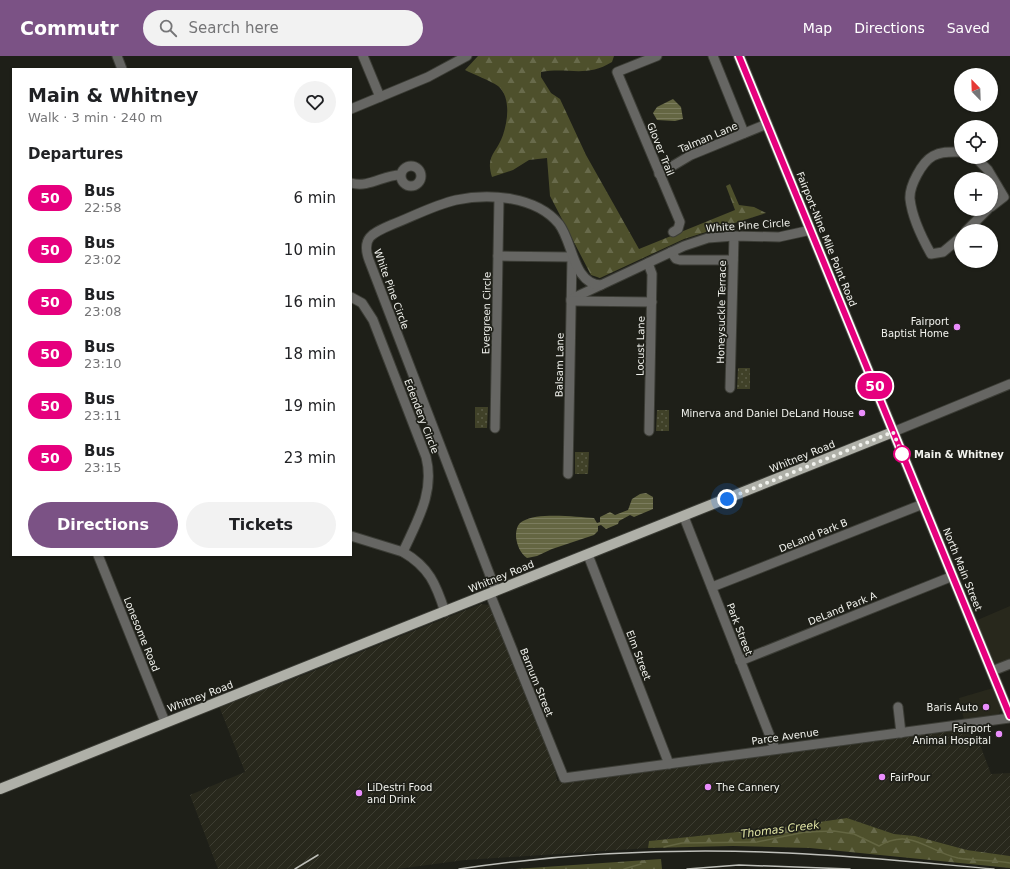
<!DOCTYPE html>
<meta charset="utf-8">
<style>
body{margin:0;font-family:"DejaVu Sans",sans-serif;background:#f2f2f2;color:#202124;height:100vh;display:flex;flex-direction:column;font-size:15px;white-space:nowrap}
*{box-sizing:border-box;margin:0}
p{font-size:13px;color:#757577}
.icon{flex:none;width:22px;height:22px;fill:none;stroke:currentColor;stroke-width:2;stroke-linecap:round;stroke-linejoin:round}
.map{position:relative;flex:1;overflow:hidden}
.side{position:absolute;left:12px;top:12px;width:340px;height:488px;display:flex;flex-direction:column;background:#fff;border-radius:0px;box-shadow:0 1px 3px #0004}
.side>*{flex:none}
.badge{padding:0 8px;border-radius:13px;font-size:14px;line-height:26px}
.needle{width:26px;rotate:337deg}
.buttons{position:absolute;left:954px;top:12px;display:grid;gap:8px}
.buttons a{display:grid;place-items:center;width:44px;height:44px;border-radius:50%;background:#fff;box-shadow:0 1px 3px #0004;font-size:20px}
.you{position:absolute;width:20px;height:20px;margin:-10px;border:3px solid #fff;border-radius:50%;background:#1a73e8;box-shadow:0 0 0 6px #1a73e833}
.map>.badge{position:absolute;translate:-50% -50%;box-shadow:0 0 0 2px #fff}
h2{padding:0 16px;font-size:15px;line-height:36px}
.round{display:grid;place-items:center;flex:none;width:42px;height:42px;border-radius:21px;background:#f2f2f2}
.head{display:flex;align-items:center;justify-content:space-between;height:68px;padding:0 16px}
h1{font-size:19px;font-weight:600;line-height:30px}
.primary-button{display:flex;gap:8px;margin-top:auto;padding:8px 16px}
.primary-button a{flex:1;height:46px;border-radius:24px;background:#7b5285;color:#fff;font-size:16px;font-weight:600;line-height:46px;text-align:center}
.primary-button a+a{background:#f2f2f2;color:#202124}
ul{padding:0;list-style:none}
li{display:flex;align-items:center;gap:12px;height:52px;padding:0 16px}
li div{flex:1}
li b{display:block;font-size:15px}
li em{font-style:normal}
li .badge{min-width:44px;font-weight:700;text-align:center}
header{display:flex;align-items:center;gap:24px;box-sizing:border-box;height:56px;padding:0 20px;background:#7b5285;color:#fff}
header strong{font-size:19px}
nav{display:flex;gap:22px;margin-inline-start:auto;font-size:14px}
.search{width:280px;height:36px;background:#f2f2f2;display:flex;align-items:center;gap:10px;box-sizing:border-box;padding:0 14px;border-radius:22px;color:#757577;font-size:15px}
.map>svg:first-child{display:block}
</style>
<header>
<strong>Commutr</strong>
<div class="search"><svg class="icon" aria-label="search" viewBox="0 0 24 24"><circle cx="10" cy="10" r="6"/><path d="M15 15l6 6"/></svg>Search here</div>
<nav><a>Map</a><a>Directions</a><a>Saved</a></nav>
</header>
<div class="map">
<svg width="1010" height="813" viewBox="0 0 1010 813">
<defs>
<pattern id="industrial-furrows" width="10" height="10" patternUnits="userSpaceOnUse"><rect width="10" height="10" fill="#28281c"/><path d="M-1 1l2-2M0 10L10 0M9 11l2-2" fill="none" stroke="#3d3d32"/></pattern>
<pattern id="grass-dots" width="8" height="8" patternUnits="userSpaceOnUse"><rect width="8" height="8" fill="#404128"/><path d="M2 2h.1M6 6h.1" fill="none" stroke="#5c5d48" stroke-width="1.8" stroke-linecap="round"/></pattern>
<pattern id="forest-firs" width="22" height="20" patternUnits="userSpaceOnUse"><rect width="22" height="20" fill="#4e502c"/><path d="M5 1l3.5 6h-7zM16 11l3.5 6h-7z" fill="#686a4b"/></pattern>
<pattern id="water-rules" width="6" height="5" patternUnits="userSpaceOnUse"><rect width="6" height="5" fill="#646642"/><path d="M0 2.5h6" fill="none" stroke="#7b7c5e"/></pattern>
</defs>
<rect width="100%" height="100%" fill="#1e1f18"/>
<g fill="#28281c">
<path d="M1010,550V605L996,609L994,608L975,565Z"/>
<path d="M993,632L1001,653L999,658L964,664L959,642Z"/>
</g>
<path fill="url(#industrial-furrows)" d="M481,548L489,549L491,552L554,707L557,725L973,670L991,718L1010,717V800L967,794L915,780L894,778L847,762L777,772L649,785L648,792L465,804L397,813H218L190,739L245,716L219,650L296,622Z"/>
<g fill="url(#grass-dots)">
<path d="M738,312H750V333H737Z"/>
<path d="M475,351H488L487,372H475Z"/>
<path d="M657,354H669V375H656Z"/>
<path d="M575,396H589L588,418H575Z"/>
</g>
<g fill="url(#forest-firs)">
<path d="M478,0H614L612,6C586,22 569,11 541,16V21L551,37L560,43L586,99L639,193L735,154L726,130L730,128L739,149L754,151L766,157L684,183L600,222L591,219L550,140L547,102L529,104L513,114L492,121C485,99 497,97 503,79C508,64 511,41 498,30C491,25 473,18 465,14Z"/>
<path d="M847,762L894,778L915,780L967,794L1010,800V812L810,792L733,790L648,792L649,785L777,772Z"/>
<path d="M661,803L662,813H515Z"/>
</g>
<g fill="url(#water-rules)">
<path d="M673,43L681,51L683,63L675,65L657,64L653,57L657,51Z"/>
<path d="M646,437L653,441V453L634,461L630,459L619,465L618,468L606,473L601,469L598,470V475L594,479L552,493L537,500L527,502C520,497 517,489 516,481C516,474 517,468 523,465C538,456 577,461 594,462L597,467L600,466V461L610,456L615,459L628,454L632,443L640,438Z"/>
</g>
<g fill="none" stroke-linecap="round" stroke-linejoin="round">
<g stroke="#646642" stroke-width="1.5">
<path d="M664,791L682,787L757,786L805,776L834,775L854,778L879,790C911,771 929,796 958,802C975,805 993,804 1010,807"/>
<path d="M624,813L641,808"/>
</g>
<g stroke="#3c3d36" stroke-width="11">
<g id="minor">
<path d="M117,0L122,13"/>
<path d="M363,0L380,41"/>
<path d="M657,0L617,16L680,166L678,173L673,176"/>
<path d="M713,0L744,77"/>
<path d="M351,53L428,21L467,0"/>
<path d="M961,96C952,96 942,95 933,100C922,106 909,130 910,143C912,161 922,182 931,198L943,196L961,181"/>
<path d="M975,101L988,114L1004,141L991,151"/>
<circle cx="411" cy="120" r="10"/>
<path d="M659,118L691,99L767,68"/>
<path d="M351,127C369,132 383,119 400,119"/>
<path d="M966,175L988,153"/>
<path d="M671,196L676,203L680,204H733"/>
<path d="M498,200L572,201L568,418"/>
<path d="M648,207L652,218L649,375"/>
<path d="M351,241L362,247L373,264L426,401C435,436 417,465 403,496L351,480"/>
<path d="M571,243L601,229"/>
<path d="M571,245L652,246"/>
<path d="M730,332L734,180"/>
<path d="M495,372L499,142"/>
<path d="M893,376L1010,328"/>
<path d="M684,461L775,693"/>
<path d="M403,496C429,511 436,528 445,556"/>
<path d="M98,499L165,666"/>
<path d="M588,499L669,708"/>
<path d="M712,531L923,448"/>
<path d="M496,535L369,204C361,182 372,177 391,169C412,161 434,149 456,144C489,137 536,140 559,168C573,186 573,228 601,229L684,190L708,182L734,180L779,181L811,174"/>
<path d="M490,538L564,722L1010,662"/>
<path d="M740,605L953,520"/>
<path d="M992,615L1010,608"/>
<path d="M898,651L901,677"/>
</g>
</g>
<g stroke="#3c3d36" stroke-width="12">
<g id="major">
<path d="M739,0L1010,660"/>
<path d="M0,733L893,376"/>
</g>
</g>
<use href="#minor" stroke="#666663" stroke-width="9"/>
<use href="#major" stroke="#afb0a8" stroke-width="10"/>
<g stroke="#bebfb9" stroke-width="1.5">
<path d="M295,813L318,799"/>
<path d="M459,813C567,797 679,792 788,797C857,800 925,807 994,813"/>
<path d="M687,813L739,809L850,813"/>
</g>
</g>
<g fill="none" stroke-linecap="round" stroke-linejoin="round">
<g stroke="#fff" stroke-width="9">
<path id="line" d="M739,0L1010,660"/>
</g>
<use href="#line" stroke="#e6007e" stroke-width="6"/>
<path stroke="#f1f2ed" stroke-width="4" stroke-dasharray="0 7.2" d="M727,443L893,376L902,398"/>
</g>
<g fill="#ea8dfc" stroke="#1e1f18" stroke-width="1.5">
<circle cx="957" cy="271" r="4"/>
<circle cx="862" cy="357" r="4"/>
<circle cx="986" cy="651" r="4"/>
<circle cx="999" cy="678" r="4"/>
<circle cx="882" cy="721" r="4"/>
<circle cx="708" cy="731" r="4"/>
<circle cx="359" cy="737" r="4"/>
</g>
<circle fill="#fff" stroke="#e6007e" stroke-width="2" cx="902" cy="398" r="8"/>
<g text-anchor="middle" stroke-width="3.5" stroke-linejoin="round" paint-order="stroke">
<g font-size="10" fill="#f1f2ed" stroke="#1e1f18">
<text transform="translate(708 81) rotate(-23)" y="4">Talman Lane</text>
<text transform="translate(661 93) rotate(68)" y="4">Glover Trail</text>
<text transform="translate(748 169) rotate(-4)" y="4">White Pine Circle</text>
<text transform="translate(827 183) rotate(68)" y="4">Fairport-Nine Mile Point Road</text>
<text transform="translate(392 233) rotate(70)" y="4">White Pine Circle</text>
<text transform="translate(721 256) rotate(-89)" y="4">Honeysuckle Terrace</text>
<text transform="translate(486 257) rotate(-89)" y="4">Evergreen Circle</text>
<text transform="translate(640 290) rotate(-89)" y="4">Locust Lane</text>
<text transform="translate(559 309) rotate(-89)" y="4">Balsam Lane</text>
<text transform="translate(422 360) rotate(69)" y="4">Edendery Circle</text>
<text transform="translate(802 400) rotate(-22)" y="4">Whitney Road</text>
<text transform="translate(813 479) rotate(-22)" y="4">DeLand Park B</text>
<text transform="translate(963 513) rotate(68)" y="4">North Main Street</text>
<text transform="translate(501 520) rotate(-22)" y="4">Whitney Road</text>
<text transform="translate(842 552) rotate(-22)" y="4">DeLand Park A</text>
<text transform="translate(740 573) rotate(69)" y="4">Park Street</text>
<text transform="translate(142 578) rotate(68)" y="4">Lonesome Road</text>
<text transform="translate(639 599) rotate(69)" y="4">Elm Street</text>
<text transform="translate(537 626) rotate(68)" y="4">Barnum Street</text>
<text transform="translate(200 640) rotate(-21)" y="4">Whitney Road</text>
<text transform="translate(785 680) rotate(-8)" y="4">Parce Avenue</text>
</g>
<g font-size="10" fill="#f1f2ed" stroke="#1e1f18" text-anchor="end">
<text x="949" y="269">Fairport<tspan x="949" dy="12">Baptist Home</tspan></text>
<text x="854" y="361">Minerva and Daniel DeLand House</text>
<text x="978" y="655">Baris Auto</text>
<text x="991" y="676">Fairport<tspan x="991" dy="12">Animal Hospital</tspan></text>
<text x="890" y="725" text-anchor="start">FairPour</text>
<text x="367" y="735" text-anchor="start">LiDestri Food<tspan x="367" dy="12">and Drink</tspan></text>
<text x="716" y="735" text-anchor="start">The Cannery</text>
</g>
<g font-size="10" font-weight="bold" fill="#f1f2ed" stroke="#1e1f18" text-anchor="start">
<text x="914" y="402">Main &amp; Whitney</text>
</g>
<g font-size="11" font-style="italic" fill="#e3e7a6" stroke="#1e1f18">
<text transform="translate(780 773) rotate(-7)" y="4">Thomas Creek</text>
</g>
</g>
</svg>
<div class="buttons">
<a><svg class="needle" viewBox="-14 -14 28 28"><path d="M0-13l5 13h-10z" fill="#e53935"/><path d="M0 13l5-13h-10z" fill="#757577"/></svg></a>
<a><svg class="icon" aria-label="locate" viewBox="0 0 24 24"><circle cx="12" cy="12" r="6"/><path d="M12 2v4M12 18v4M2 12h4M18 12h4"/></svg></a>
<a>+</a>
<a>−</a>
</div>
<div class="you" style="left:727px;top:443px"></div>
<b class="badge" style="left:875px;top:330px;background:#e6007e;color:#fff">50</b>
<section class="side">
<div class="head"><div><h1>Main &amp; Whitney</h1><p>Walk · 3 min · 240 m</p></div><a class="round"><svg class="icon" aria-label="heart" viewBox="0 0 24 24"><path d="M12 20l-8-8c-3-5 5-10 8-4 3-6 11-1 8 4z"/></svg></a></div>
<h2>Departures</h2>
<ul>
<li><span class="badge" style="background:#e6007e;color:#fff">50</span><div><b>Bus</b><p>22:58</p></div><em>6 min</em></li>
<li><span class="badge" style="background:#e6007e;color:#fff">50</span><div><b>Bus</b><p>23:02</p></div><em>10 min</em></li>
<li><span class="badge" style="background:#e6007e;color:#fff">50</span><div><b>Bus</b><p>23:08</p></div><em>16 min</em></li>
<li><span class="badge" style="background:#e6007e;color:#fff">50</span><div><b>Bus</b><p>23:10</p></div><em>18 min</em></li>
<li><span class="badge" style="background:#e6007e;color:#fff">50</span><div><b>Bus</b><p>23:11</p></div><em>19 min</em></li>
<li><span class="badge" style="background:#e6007e;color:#fff">50</span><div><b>Bus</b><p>23:15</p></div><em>23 min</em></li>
</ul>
<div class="primary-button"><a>Directions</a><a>Tickets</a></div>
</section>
</div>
